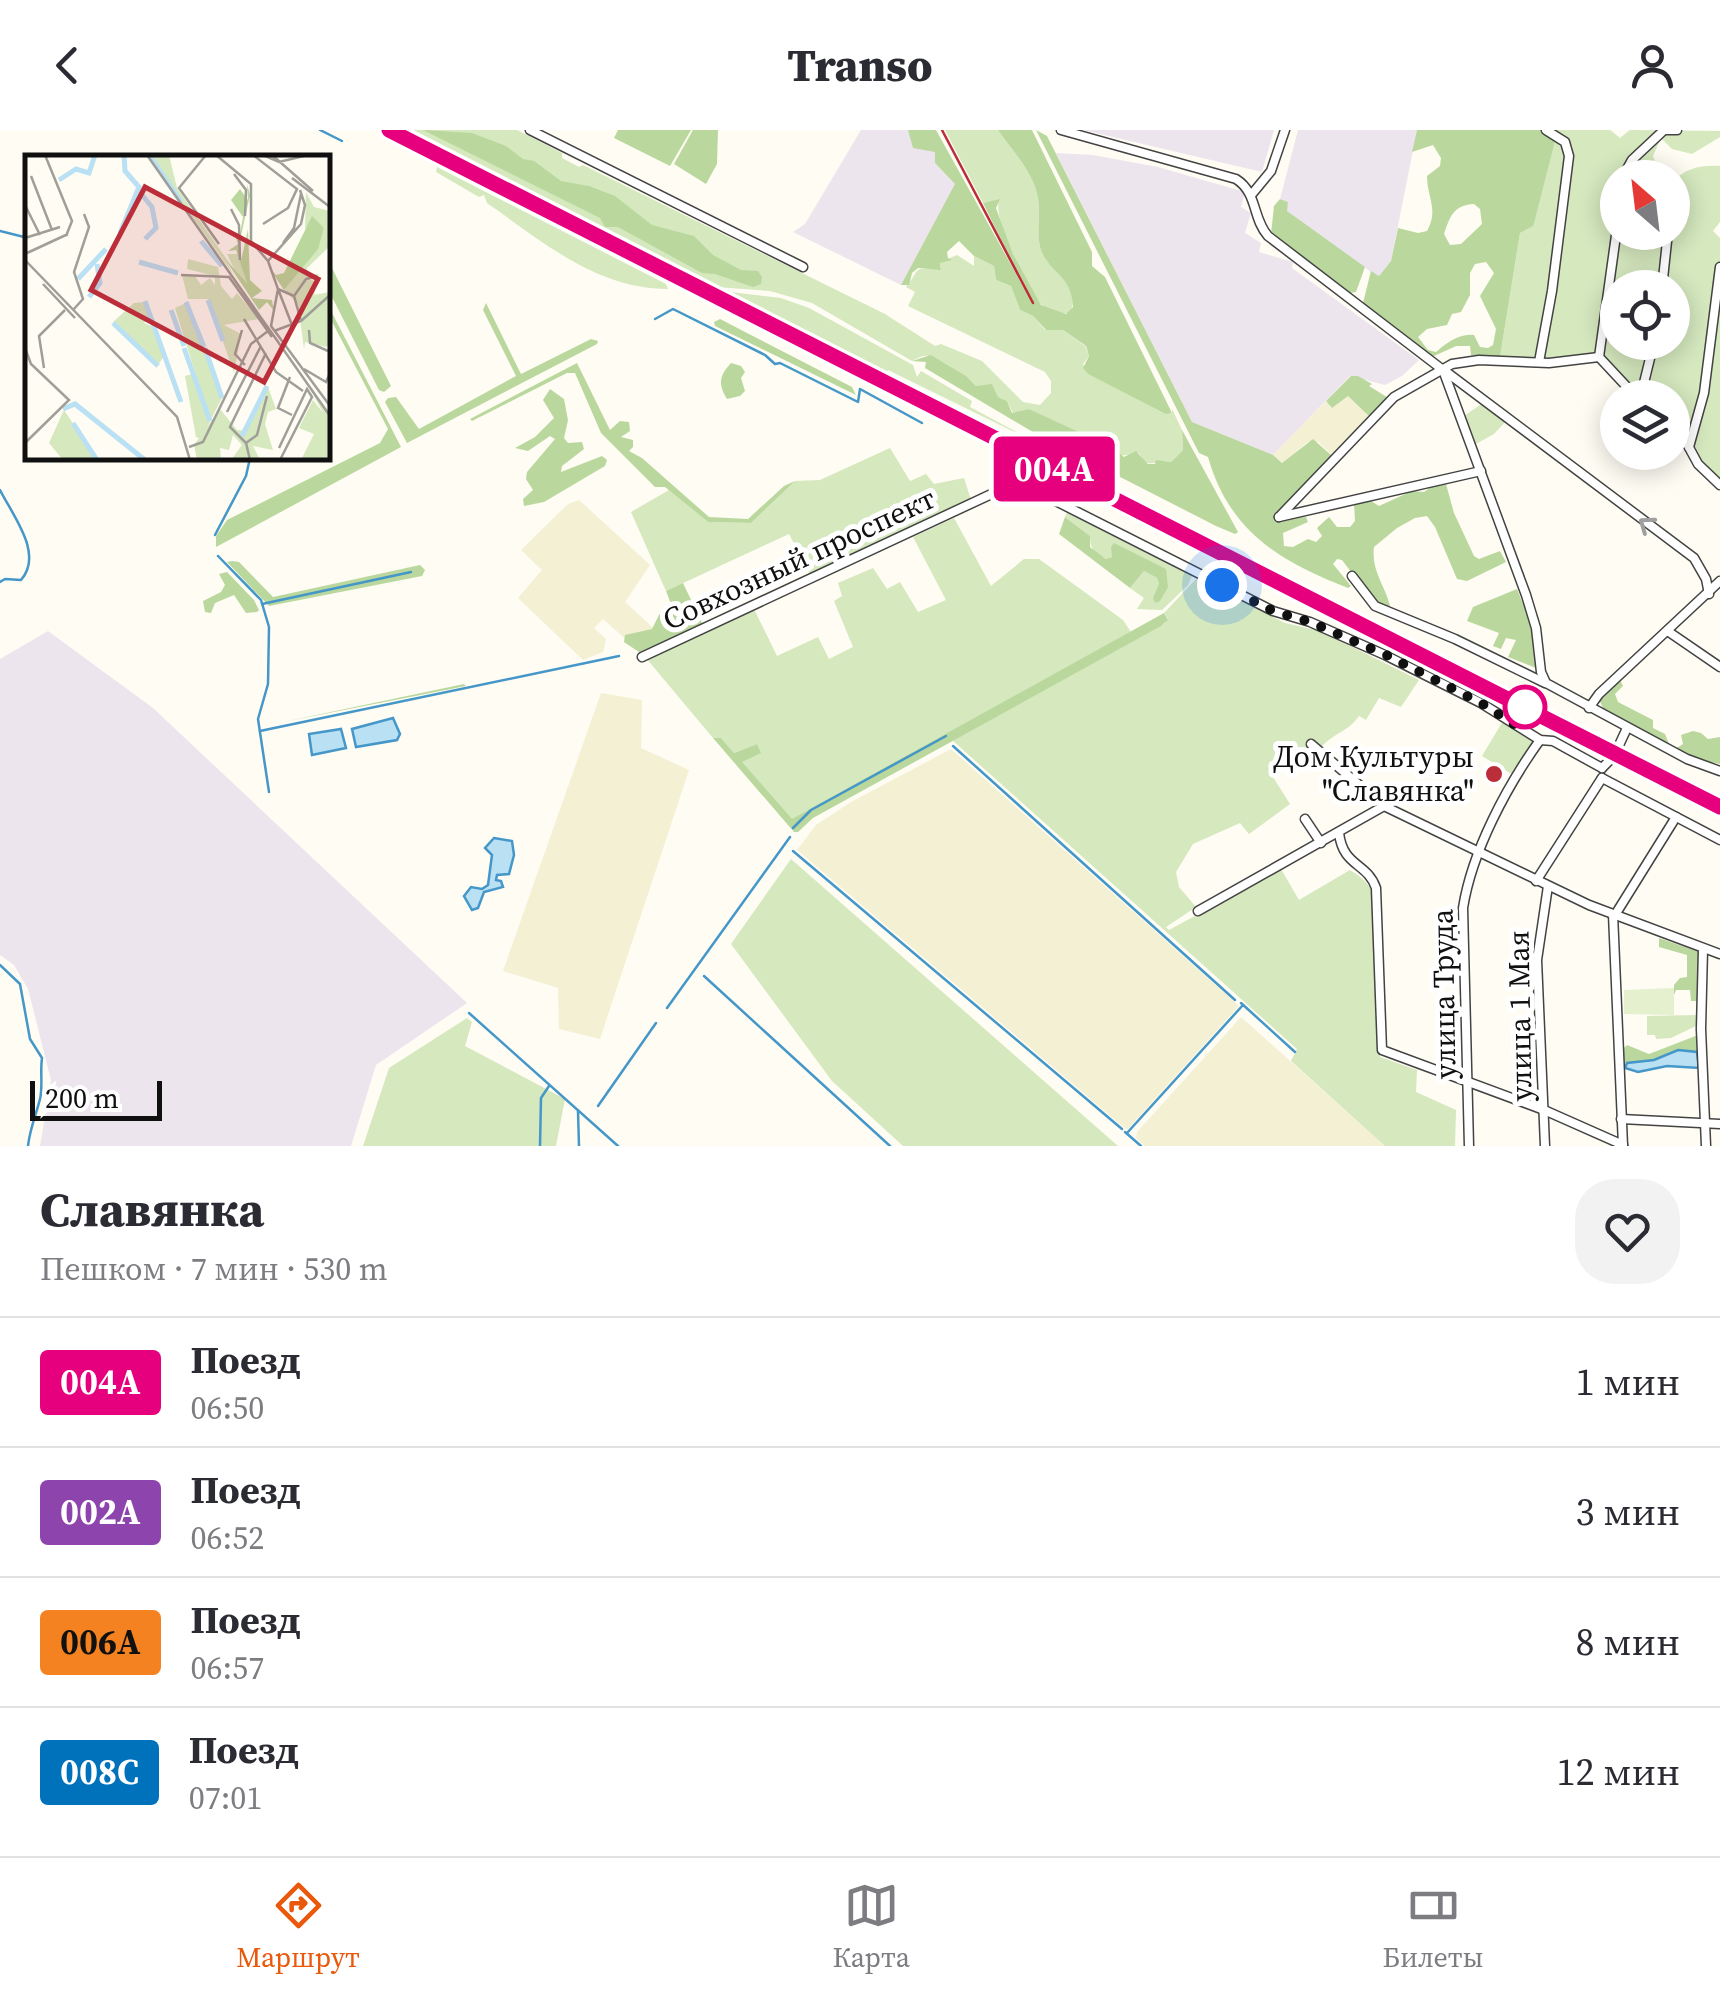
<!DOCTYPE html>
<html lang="ru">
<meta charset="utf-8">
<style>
body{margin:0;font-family:"Source Serif 4",serif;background:#f2f2f3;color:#2b2b33;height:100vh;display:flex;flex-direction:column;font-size:38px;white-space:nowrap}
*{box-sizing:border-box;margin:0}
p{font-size:32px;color:#7c7c81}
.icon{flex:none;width:55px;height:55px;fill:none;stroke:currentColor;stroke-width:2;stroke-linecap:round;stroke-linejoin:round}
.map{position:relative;height:1016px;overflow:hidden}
.panel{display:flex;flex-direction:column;background:#fff;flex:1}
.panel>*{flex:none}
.badge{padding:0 20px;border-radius:8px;font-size:35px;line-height:65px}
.needle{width:65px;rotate:332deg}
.controls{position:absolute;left:1600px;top:30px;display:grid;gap:20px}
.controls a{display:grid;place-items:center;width:90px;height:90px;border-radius:50%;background:#fff;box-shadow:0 5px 25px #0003;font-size:50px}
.scale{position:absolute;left:30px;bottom:25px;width:132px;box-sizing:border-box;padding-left:10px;border:5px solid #101010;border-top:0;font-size:28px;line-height:35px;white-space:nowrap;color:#101010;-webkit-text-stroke:8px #fff;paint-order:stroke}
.you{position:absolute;width:50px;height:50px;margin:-25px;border:8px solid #fff;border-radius:50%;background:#1a73e8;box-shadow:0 0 0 15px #1a73e833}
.map>.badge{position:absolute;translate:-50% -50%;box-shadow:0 0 0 5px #fff}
.round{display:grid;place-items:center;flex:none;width:105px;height:105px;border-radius:40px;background:#f2f2f3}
.summary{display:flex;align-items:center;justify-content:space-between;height:170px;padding:0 40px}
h1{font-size:48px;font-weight:800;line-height:75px}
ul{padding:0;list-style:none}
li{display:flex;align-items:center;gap:30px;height:130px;padding:0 40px;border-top:2px solid #e1e1e2}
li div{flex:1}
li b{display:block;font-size:38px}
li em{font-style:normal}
li .badge{min-width:110px;font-weight:700;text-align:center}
header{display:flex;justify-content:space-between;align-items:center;height:130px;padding:0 40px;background:#fff;font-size:45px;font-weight:800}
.dock{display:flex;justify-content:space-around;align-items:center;height:140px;border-top:2px solid #e1e1e2;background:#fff;font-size:28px;color:#7c7c81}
.dock a{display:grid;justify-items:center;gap:5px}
.dock .selected{color:#ea580c}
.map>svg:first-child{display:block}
</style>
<header><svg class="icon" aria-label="back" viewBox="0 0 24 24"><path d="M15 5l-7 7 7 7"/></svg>Transo<svg class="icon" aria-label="person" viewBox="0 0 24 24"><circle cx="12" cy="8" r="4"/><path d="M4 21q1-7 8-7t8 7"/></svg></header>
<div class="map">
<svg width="1720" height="1016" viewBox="0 0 1720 1016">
<rect width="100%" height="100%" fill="#fefcf3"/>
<g fill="#ede5ee">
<path d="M861,0H908L935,22V33L956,54L901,155L793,102L805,94Z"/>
<path d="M1083,0H1274L1262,42Z"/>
<path d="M1298,0H1417L1391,131L1378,147L1286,81L1288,72L1280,69Z"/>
<path d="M1056,23L1093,25L1158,37L1245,62L1241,77L1251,83L1245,103L1261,113L1259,122L1293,132L1292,138L1419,230L1402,246L1385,255L1350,246L1273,325L1192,292Z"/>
<path d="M48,501L153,578L467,873L376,935L351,1016H40L51,950L28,859L14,835L0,825V529Z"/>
</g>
<g fill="#f4f0d4">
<path d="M1348,266L1371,288L1332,326L1319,312H1307L1283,333L1273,325L1326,271L1332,278Z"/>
<path d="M579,370L650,435L625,472L663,507L638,520L603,489L594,498L606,509L603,522L583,530L518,468L542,440L521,420L568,374Z"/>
<path d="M601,563L642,570L641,618L689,640L600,909L559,899L558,858L503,841Z"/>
<path d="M951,619L1239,876L1127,1000L797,720L816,695L851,672Z"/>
<path d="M1241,887L1385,1016H1145L1136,1008L1137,1002Z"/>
</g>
<g fill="#d5e8be" fill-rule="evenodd">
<path d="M413,0H517L562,23V28L579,37L583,35L885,184L935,216L941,214L982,231L1023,272L1040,275L1051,263V251L1045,242L908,176L915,162L906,157C922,138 909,138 941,139L940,132L957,125L974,136V126L994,136L996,150L1011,156L1020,180L1033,186L1045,200L1060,198L1085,216L1089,226L1083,234L1088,244L1172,284V279L1182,300L1183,320L1171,332C1161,329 1154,336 1145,332L1139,323L1120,326L1112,308L1106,312L1072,300L1029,279L1013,283L1007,271L998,267L992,255L976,256C969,248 938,227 928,226C922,225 917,229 912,231L812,173L770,161L716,157Z"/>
<path d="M945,0H998C1012,21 1034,42 1038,67C1041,85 1035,107 1042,123C1052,144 1082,155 1070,183C1059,184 1047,181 1040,173C1027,157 992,86 999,70L983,73Z"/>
<path d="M1558,0H1610L1620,8L1630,0L1720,1V7L1692,24L1672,19L1661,8L1653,26L1656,34L1667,42V47L1618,48V102H1672L1673,52C1685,38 1701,35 1720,36V92L1713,101L1720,108V351C1700,332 1673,295 1672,268C1640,267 1623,249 1602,226L1551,230L1500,227L1520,103L1532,96L1535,90ZM1618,158H1672V212H1618Z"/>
<path d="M437,37L666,154L668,159C597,159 543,112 487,73L484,65L479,67L436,42Z"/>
<path d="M730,162L781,168L809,178L913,235L917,247L921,241L972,271L970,277L1037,313L888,240L886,243Z"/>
<path d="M1483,273L1506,291L1494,304L1474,315L1464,286Z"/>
<path d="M890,318L910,351L926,344L934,354L964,348L971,370L811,446L789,404L666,461L631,382L669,360L708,392L751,393L795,351L820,350Z"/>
<path d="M1067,382L1192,446L1188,455L1162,480L1137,479L1144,468L1130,458L1144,441L1157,448L1159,454L1166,439L1112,427L1107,429C1095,422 1090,420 1090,406L1065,387Z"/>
<path d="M954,388L991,456L1024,429H1039L1123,490L1131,502L791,690L741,632L757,614L734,623L721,608H713L646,528L754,479L777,526L818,507L829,529L853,517L834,471L842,466L838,453L873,438L887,459L900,452L918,482L946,470L913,407Z"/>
<path d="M1196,449L1285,493L1320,501L1419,550L1401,577L1379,568L1366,590L1359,586C1348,602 1335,602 1320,618L1308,610L1305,613L1309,617C1293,624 1283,630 1271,644L1290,674L1249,704L1240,693L1193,714L1176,742L1179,757L1196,777L1166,797L1169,800L1281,739L1299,770L1350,740C1364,749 1370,754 1375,770L1380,927L1417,940L1416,962L1456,980L1455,1016H1385L1291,931L1297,919L952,610L1164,494L1168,489L1164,483Z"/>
<path d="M1503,591L1533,611L1515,646L1482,626Z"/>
<path d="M791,729L1118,1016H903L832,951L731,814Z"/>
<path d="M1698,885V895L1671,908L1656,909L1655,905H1647V886Z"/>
<path d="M467,888L472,892L465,916L565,969L556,1016H363L389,938Z"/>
</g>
<g fill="#bad89d" fill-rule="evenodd">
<path d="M423,0L472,3L506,16L523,29L534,31L561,51L589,56L615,66L652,95L694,106L713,125L741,140L758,141L762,147L761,154L753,157L715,144L702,143L618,97H605L600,88Z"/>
<path d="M618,0H691L670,36L614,8Z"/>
<path d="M693,0H718L717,34L706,54L674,34Z"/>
<path d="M908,0H936L1034,176L983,73L1000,69L996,78L1013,124L1041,175L1066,184L1073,177C1072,147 1053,145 1042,123C1035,107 1041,85 1038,68C1034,42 1012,21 998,0H1032L1092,122V136L1105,147L1172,283L1166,284L1088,244L1083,238L1089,226L1086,216L1063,200H1046L1033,186L1020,180L1011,156L996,150L994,136L974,126L959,111L947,122L948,128L952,130L940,133L941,140L918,138L912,143L909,155H901L955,54L935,33V22L913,18Z"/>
<path d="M1036,0L1047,6L1192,292L1273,325L1282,333L1313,309L1332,326L1299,360L1292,379L1283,384L1282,389L1306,387L1308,392L1283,403L1284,416L1293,417L1308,409L1316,412L1322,406L1317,398L1329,387L1337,397H1350L1355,391L1354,374L1371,371L1379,376L1412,361L1424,362L1434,355L1446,354L1454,383L1474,426L1479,429L1500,421L1506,432L1467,451L1457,449L1435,397L1427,386L1415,388L1397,398L1374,417C1371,441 1385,455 1390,476L1385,479L1376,475L1342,430L1337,429L1333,434L1351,456L1348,458C1280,432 1229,401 1208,327L1199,323Z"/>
<path d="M1417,0H1558L1535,90L1533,96L1520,103L1500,227L1471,225L1470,216H1456L1432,227L1363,173L1371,141L1379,146L1391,131L1398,98L1418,103L1427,101C1439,80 1427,67 1427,46L1440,36L1441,28L1433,15L1412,22ZM1474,74L1480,79L1482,94L1461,114L1450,115L1444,104C1450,87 1453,75 1474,74ZM1486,132L1494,143L1480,166L1496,199L1493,215L1488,218L1480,217L1474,205C1460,203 1446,213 1436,222L1428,220L1418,207L1427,199L1447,195L1452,184L1461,182L1470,165V143L1475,134Z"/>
<path d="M1280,69L1288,72L1287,81L1365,137L1356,162L1350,163L1271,104L1274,76Z"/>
<path d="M328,130L391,256L384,262L379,260L328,159Z"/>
<path d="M486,173L521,244L591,209L598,211L597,214L407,313L385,272L388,268L396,267L419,299L516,246L483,180Z"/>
<path d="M328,175L401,317L216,417V406L227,390L380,313L388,299L328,184Z"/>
<path d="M720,189L852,257L856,265L715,196L714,192Z"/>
<path d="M931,225L966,246L976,256L992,254L998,267L1007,271L1012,283L1029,279L1098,311L1119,308L1118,322L1124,327L1136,321L1148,334H1155L1156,330L1171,332L1183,320L1182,300L1238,402L1235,404L1216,396L1038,305L925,238L926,232L912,231Z"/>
<path d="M577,233L610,300L620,291L629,292L630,301L621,307L633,310V317L629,321L642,328L709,387L748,389L784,356L795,351L751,393L708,392L665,357H655L601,303L575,243H567L472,291L470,289Z"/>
<path d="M731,233L741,236L745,242L741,248L745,261L740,266L727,269C718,254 719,246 731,233Z"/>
<path d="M1351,246H1358L1372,254L1369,256L1390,269L1371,288L1348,266L1332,278L1326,271Z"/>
<path d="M550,259L564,269L568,290L564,308L568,313L582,312L584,319L562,336L561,342L602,326L607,330L605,336L544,372L524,376L523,369L533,360L526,349L527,342L555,309L550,306L528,321L515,318L535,307L554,288L543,270Z"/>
<path d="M1065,387L1090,406V417L1106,429L1112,427L1111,417L1114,413L1166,439L1168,457L1160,471L1155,473L1153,468L1159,454L1157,448L1144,441L1130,458L1059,404Z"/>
<path d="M232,431L239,432L273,467L420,435L425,440L422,446L269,476L227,432Z"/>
<path d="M227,442L254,470L259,480L257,482L246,483L234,465L215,473L211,483L205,482L203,471L221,462L225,455L219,444Z"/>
<path d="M683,453L704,497L642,524L624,512L625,505L652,499L659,485L671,474L666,461Z"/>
<path d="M1517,459L1531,494L1536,538L1508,527L1516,510L1506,508L1501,519L1493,516L1499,503L1467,491L1473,477Z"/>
<path d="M1164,483L1168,490L1161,496L813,688L798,702H794L713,608H721L734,623L757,614L761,623L742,632L792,689Z"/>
<path d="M1620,550L1623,556L1615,564L1618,572L1653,590V598L1665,604L1669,614L1603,578L1599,569Z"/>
<path d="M464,554L466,556L283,592Z"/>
<path d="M1693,601L1701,603L1708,609L1720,607V634L1695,629L1675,619L1683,614L1681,605Z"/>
<path d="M1659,808L1699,822L1698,871H1691L1690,860H1676L1674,865V855L1680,848L1687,847V825L1659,817Z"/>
<path d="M1698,905L1699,927C1681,913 1672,925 1654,930C1643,933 1631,934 1622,933V920L1627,915L1649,924Z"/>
</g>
<path fill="#e5f0cf" d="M1674,858V885L1624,884V860Z"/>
<g fill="#bae0f4" stroke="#4497c8" stroke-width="2.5">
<path d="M393,588L400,604L397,610L356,617L352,599Z"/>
<path d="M341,599L346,618L312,625L309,604Z"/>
<path d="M494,708L512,711L514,725L509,744L497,745L496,750L501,751L503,757L484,762L478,778L472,780L464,766L471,757L482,759L488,755L492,725L485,718Z"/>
<path d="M1678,920L1697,922L1699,938L1667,936L1638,942L1625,938L1627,933L1654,930Z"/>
</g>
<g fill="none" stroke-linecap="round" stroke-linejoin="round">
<g stroke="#4497c8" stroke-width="2.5">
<path d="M320,0L342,11"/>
<path d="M0,101L28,108"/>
<path d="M655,189L673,179L765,225L775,234L780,233L858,272L860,259L922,293"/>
<path d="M0,360C13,386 44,424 21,450L5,449L0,452"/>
<path d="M215,405L246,346L250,328"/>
<path d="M218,426L261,470L269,497L268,554L258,589L269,662"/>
<path d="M262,474L411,442"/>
<path d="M260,601L619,526"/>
<path d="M953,616L1235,870"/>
<path d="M793,698L811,680L946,606"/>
<path d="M793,721L1122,999"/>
<path d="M0,835L20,854L30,909L42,928C40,942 43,956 40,969C36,985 30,998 28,1016"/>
<path d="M704,846L890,1016"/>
<path d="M1241,873L1295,922"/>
<path d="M667,878L790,707"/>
<path d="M469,883L618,1016"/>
<path d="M598,976L656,893"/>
<path d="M578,981L579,1016"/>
<path d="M1125,1002L1141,1016"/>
<path d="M1127,1003L1243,875"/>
<path d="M540,1016L541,968L549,956"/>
</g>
<g stroke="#434343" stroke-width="11">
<g id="minor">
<path d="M530,0L803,137"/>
<path d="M1061,0L1236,49C1258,63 1252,88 1268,106L1443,240L1526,465L1536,498L1541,542L1546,553L1687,629L1720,641"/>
<path d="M1667,0H1677"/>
<path d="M1622,48L1632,30L1664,0"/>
<path d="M1252,64L1271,41L1285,0"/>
<path d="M1662,158L1668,102"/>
<path d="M1599,227L1618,91"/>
<path d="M1539,232L1552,161L1569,26L1565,12L1546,0"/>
<path d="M1445,241L1694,428L1706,449L1709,464"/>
<path d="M1641,265L1654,212"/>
<path d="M1672,286L1698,334L1720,355"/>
<path d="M1689,317L1704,263L1720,137"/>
<path d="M1279,387L1394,267L1452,234L1479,230L1549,233L1599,227L1627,257L1647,268"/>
<path d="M1279,387L1481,341"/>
<path d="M1352,446L1375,476L1455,509L1545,553"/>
<path d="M1669,502L1720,537"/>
<path d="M642,527L998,361L1017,356L1036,361L1273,481L1310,492L1385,525L1481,573L1540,610L1553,611L1602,638"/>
<path d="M1589,578L1599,564L1720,451"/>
<path d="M1311,614L1384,676L1589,775L1720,824"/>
<path d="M1602,638L1614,626L1627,598"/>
<path d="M1602,648L1720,710"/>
<path d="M1305,689L1321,713"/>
<path d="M1339,703C1343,737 1367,732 1376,758L1382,920L1544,980L1623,1015"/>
<path d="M1536,751L1602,648"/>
<path d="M1198,781L1384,676"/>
<path d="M1613,784L1623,1016"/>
<path d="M1615,785L1676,687"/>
<path d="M1703,819L1701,899L1706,1016"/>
<path d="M1621,989L1720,994"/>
<path d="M1469,1016L1463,778C1472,721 1507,656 1540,610"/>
<path d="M1545,1016L1537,830L1548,756"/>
</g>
</g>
<use href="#minor" stroke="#fff" stroke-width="8"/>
<g stroke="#bb2d38" stroke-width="2.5">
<path d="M383,0L1720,680"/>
<path d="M942,0L1033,173"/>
</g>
</g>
<defs><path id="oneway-chevron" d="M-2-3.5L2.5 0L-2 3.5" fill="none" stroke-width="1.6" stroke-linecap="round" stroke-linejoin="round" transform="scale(2.5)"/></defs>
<use stroke="#9f9f9f" href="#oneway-chevron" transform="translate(1646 394) rotate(-144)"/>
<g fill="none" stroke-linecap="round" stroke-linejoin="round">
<g stroke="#fff" stroke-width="22">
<path id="line" d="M389,0L1720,677"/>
</g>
<use href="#line" stroke="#e6007e" stroke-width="15"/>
<path stroke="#101010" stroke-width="10" stroke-dasharray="0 18" d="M1222,455L1273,481L1310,492L1386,525L1481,573L1520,598L1525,577"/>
</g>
<circle fill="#fff" stroke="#e6007e" stroke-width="5" cx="1525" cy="577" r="20"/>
<circle fill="#bb2d38" stroke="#fff" stroke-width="4" cx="1494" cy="644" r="10"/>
<g text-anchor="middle" stroke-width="10" stroke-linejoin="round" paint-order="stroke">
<g font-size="30" fill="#101010" stroke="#fff">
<text transform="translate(799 429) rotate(-25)" y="10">Совхозный проспект</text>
<text transform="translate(1444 864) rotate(-91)" y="10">улица Труда</text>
<text transform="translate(1520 886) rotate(-91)" y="10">улица 1 Мая</text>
</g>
<g font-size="30" fill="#101010" stroke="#fff" text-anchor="end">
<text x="1474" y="637">Дом Культуры<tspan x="1474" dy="34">"Славянка"</tspan></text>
</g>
</g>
<g transform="translate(25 25)">
<rect width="305" height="305" fill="#fefcf3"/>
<path d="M123,0L131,10L127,0H144L152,33L210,116L202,99H213L222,128L216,125L200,104L208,119ZM281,37L289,52L305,56V91L282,113L283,120L293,119L294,125L285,124L292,128L289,140L305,137V186L302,192L280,187L279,194L273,149L259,135L292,94L299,73L282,62L287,66L280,74ZM163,104L193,112L196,131L207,144L212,138L234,164L199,170L216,179L209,218L183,144H163L157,120L170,121L176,130L185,123L190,130V121L162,114ZM120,147L125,160L119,168L129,172L139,201L133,210L88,167L109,148ZM161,148L197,243L176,284L171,282L160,221L168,219L179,246L150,153ZM243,232L251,254L243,257L240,269L248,295L228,291L235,305H206L217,290L208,280L204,295L195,293L196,305H172L169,290L195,254L212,275L221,276ZM285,234L305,262V305H276L289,279L274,273L288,245L299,259ZM39,255L68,298L70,305H38L24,288Z" fill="#d5e8be"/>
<path d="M222,29L225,40L215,85L216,106L223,74L225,125L237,136L227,143L247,145L249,156L242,147L234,155L200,104L222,128L211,95L203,96L213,89L209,77L215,79L218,62L206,45L215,34L223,45ZM287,61L299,73L293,94L259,135L243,111L251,120L259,118Z" fill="#bad89d"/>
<path fill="none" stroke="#bae0f4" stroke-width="5" d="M124,0L156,47M34,25L51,14L64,18L70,0M113,35L127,52L131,73L120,84M95,78L114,32L100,16L99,0M176,86L197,111M114,107L153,118M53,124L81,94M64,142L75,128L72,109M183,145L198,186M120,146L156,247M161,147L179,192M146,155L159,191M88,168L133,211M159,193L185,266M180,193L197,243M38,254L50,249L120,305M48,268L72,305M217,281L242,231"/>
<path fill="none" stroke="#9f9e98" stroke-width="2.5" d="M20,0L47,66L41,81M122,0L305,261M181,0L154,33L194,89M191,0L226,29V86L243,106M228,0L272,34L263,53L238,69M238,0L254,7L283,0M247,0L288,36M209,19L221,35L220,61M6,21L27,75M267,23L305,52M0,50L15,80M206,54L214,70L215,105M0,83L35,72M258,88L269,73L276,39M2,98L43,79M0,105L152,262L165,305M243,106L253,134L246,171L305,251M243,106L276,69L280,50L275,35M156,120L204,122L247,182M18,129L50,163M253,134L267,170M269,141L281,124L292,121M48,155L58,144L49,117L64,72L59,59M219,164L251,217L278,236M276,166L305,140M217,175L210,199L220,210M284,175L285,188L303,196M249,176L276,166L269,141L253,134M0,193L6,209L44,245L0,288M19,213L14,181L40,155M279,214L301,227L305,218M265,222L253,253L267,260M202,257L236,191M221,288L232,280L242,241M164,292L178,287L226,189L243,176M254,293L282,234L287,242L255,305M225,305L221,288L205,272L241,198"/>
<path fill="#bb2d38" fill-opacity="0.15" stroke="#bb2d38" stroke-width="5" d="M120,32L293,124L239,227L66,135Z"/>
<rect width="305" height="305" fill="none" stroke="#101010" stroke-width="5"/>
</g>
</svg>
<div class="controls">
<a><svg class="needle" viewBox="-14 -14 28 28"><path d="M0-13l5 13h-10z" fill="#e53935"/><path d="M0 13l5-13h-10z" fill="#7c7c81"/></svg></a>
<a><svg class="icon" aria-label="locate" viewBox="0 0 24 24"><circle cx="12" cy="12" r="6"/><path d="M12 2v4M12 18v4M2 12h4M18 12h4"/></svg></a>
<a><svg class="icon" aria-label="layers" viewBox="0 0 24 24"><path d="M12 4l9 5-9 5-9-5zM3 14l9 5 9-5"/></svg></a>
</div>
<div class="scale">200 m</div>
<div class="you" style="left:1222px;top:455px"></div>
<b class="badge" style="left:1054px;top:339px;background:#e6007e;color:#fff">004А</b>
</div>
<section class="panel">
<div class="summary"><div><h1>Славянка</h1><p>Пешком · 7 мин · 530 m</p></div><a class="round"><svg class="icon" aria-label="heart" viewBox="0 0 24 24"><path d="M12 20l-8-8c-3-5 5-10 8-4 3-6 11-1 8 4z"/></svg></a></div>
<ul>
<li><span class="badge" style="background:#e6007e;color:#fff">004А</span><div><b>Поезд</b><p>06:50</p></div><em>1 мин</em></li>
<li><span class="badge" style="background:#8e44ad;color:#fff">002А</span><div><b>Поезд</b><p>06:52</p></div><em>3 мин</em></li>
<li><span class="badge" style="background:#f58220;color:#111">006А</span><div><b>Поезд</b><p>06:57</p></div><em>8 мин</em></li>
<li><span class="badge" style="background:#0072bc;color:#fff">008С</span><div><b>Поезд</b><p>07:01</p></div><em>12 мин</em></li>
</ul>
</section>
<nav class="dock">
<a class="selected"><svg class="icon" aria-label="directions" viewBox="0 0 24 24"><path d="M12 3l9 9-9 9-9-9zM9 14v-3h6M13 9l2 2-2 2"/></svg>Маршрут</a>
<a><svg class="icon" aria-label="map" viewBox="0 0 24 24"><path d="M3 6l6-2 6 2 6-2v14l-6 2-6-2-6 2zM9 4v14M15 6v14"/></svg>Карта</a>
<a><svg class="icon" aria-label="tickets" viewBox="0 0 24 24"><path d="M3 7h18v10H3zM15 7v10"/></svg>Билеты</a>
</nav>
